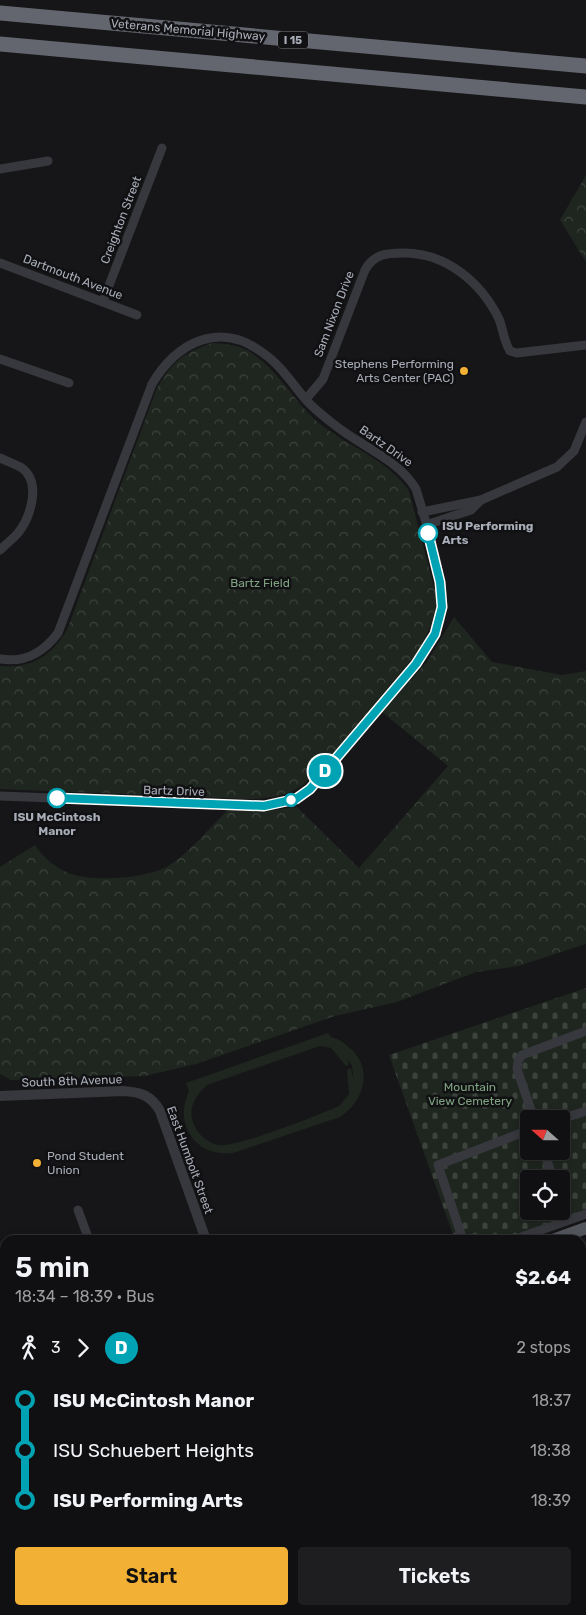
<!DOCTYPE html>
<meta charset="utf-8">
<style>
body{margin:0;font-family:Rubik,sans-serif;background:#1e1e20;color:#f1f3f6;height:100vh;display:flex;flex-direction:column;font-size:19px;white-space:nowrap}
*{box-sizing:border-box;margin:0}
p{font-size:16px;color:#9c9d9f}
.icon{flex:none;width:28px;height:28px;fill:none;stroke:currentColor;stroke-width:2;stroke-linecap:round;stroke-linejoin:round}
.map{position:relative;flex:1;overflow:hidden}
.side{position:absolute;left:0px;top:1235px;width:586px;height:380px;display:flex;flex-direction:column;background:#101012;border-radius:15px 15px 0 0;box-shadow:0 2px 8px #0003,0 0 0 1px #303032}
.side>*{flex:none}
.badge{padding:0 10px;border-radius:16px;font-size:18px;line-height:32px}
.needle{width:32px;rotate:291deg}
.fabs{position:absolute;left:520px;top:1110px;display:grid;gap:10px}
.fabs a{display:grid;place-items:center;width:50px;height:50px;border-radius:5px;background:#101012;box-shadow:0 2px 8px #0003,0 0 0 1px #303032;font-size:25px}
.map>.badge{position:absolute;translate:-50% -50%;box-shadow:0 0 0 2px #fff}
.legs{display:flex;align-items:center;gap:8px;height:55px;padding:0 15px;font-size:16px}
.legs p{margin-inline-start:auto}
.summary{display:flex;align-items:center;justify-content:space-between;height:85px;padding:0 15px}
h1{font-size:28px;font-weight:600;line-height:38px}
.primary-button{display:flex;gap:10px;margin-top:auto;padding:10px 15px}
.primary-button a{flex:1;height:58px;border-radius:5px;background:#f2b134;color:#111;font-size:20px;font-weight:600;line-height:58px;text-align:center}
.primary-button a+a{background:#1e1e20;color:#f1f3f6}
ul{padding:0 15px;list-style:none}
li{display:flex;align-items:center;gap:18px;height:50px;font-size:19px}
li i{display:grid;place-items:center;width:8px;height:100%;margin:0 6px;background:currentColor}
li i::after{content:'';width:12px;height:12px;margin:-6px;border:4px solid;border-radius:50%;background:#101012}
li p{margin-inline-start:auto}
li:first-child i{background:linear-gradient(#0000 50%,currentColor 0)}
li:last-child i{background:linear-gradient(currentColor 50%,#0000 0)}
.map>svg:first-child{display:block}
</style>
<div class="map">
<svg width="586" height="1615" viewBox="0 0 586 1615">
<defs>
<pattern id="cemetery-stones" width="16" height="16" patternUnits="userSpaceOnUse" patternTransform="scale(1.25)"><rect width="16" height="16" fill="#1e261f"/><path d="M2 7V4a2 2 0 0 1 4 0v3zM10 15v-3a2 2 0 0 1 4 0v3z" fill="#3c433d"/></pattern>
<pattern id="park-crowns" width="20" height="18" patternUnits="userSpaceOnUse" patternTransform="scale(1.25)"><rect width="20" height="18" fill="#1e261f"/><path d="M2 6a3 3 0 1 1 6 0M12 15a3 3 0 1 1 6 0" fill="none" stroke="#3c433d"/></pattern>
</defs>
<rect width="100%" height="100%" fill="#161618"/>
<path fill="#1e261f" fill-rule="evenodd" d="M328,1033L331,1037C340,1039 345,1044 351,1049C374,1070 363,1102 340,1117L233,1153C196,1158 173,1124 189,1091L186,1083ZM320,1046L331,1048L346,1066L349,1065L347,1059L352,1066L354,1082L351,1068L347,1070L349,1094L339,1106C319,1115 235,1148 218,1145C205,1142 195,1131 192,1119C189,1105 198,1093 207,1085Z"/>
<path fill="url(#cemetery-stones)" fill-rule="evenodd" d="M586,988V1218L521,1240H455L389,1055ZM529,1119H561V1151H529ZM529,1179H561V1211H529Z"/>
<g fill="url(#park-crowns)">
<path d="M586,175V262L560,220Z"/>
<path d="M212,343C226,344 240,345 252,353C281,373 297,407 324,427C352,448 389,461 409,491L437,599C434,619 428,635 417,653L317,772C296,794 279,798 249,799L0,789V666C32,669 51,656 67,630L157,388C172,362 183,353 212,343Z"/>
<path d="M454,617L492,662L562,675L586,671V944L518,966L476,972L397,1002L335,1016L196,1064L145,1076L11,1080L0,1074V867L35,845C43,858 56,868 71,874C95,882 150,879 171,864C192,850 209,828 227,811L275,810L297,807L359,868L448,766L382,712L427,662Z"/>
<path d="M0,1250H4L5,1253V1317L0,1318Z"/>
</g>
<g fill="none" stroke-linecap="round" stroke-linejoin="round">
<g stroke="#37383d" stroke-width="9">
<path d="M0,169L48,161"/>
<path d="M0,263L137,315"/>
<path d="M103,301L162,148"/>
<path d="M0,359L69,383"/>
<path d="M306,399L323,379L365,270C374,254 386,253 404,253C446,253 481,282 499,319C503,329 504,342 510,351L517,353L586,345"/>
<path d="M0,458C7,461 15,464 22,468C42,483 30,518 18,533C13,539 6,544 0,550"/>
<path d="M422,512L481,500L557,467L574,451L586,422"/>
<path d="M426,525L471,510L481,500"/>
<path d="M0,659C25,663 43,653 58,633L152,384C177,342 220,320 263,353C281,365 293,385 307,401C315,410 326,418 336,426C361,446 399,460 416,489C426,523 448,586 440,621C435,637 426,651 416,664L310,789L296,799L264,806L0,796"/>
<path d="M534,1119L517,1069L518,1061L522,1055L586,1031"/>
<path d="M561,1119L586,1111"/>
<path d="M544,1151L553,1179"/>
<path d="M561,1205L566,1221"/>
<path d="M78,1210L89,1240"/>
<path d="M463,1240L438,1165L529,1130"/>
<path d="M513,1240L586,1214"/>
<path d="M581,1291L586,1304"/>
<path d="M581,1470L586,1469"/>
<path d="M100,1610L102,1615"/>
<path d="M219,1610L221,1615"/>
<path d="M457,1610L459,1615"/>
<path d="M177,1615L191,1610"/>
</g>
<g stroke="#37383d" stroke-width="10">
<path d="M0,1096L123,1091C140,1092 151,1095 160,1111L206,1240"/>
<path d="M581,1595L586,1593"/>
<path d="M335,1610L337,1615"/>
<path d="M523,1615L537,1610"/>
</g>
<g stroke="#53555c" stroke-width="12">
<path d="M553,1240L586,1228"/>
<path d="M581,1348L586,1347"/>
<path d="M0,1438L5,1436"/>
<path d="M0,1558L5,1557"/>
</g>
<g stroke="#63666e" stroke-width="15">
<path d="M0,13L586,66"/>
<path d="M0,44L586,97"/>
</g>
</g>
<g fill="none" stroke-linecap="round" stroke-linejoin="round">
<g stroke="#fff" stroke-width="11">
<path id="line-1" d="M57,798L264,806L296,799L310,789L416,664L435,634L442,607L440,582L428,533"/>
</g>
<use href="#line-1" stroke="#00a3b4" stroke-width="8"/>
</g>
<g fill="#f2b134" stroke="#111113" stroke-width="2">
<circle cx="464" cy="371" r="5"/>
<circle cx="37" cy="1163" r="5"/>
</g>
<g fill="#fff" stroke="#00a3b4" stroke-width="2.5">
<circle cx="428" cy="533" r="9"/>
<circle cx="57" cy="798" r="9"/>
<circle cx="291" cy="800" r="6"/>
</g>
<g text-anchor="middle" stroke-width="5" stroke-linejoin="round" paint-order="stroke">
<rect fill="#111113" stroke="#7b7e86" stroke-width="1" x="278" y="31.5" width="30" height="17" rx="4"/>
<g font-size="11" font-weight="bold" fill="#a8adb8">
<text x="293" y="44">I 15</text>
</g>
<g font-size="12" fill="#a8adb8" stroke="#111113">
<text transform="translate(188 30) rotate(5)" y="4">Veterans Memorial Highway</text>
<text transform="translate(121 220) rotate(-69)" y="4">Creighton Street</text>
<text transform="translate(73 277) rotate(21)" y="4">Dartmouth Avenue</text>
<text transform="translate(334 314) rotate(-69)" y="4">Sam Nixon Drive</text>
<text transform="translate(386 446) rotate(35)" y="4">Bartz Drive</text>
<text transform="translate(174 791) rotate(2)" y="4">Bartz Drive</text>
<text transform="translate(72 1081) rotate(-2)" y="4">South 8th Avenue</text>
<text transform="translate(190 1160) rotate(70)" y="4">East Humbolt Street</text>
</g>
<g font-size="12" fill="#a8adb8" stroke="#111113" text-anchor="end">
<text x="454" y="368">Stephens Performing<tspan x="454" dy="14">Arts Center (PAC)</tspan></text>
<text x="47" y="1160" text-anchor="start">Pond Student<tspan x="47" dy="14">Union</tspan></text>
</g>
<g font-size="12" font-weight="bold" fill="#a8adb8" stroke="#111113" text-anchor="start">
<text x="442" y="530">ISU Performing<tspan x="442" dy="14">Arts</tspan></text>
<text x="57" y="821" text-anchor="middle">ISU McCintosh<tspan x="57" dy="14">Manor</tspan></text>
</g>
<g font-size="12" fill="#7fa381" stroke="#111113">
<text x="260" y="587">Bartz Field</text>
<text x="470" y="1091">Mountain<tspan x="470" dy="14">View Cemetery</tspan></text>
</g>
</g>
</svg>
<div class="fabs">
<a><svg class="needle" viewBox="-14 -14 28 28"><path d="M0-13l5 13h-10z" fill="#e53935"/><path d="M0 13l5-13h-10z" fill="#9c9d9f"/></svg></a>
<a><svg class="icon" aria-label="locate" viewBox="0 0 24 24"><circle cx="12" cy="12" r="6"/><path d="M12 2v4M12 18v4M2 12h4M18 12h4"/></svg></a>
</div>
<b class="badge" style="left:325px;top:771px;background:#00a3b4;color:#fff">D</b>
<section class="side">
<div class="summary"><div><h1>5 min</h1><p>18:34 – 18:39 · Bus</p></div><b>$2.64</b></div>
<div class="legs"><svg class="icon" aria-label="walk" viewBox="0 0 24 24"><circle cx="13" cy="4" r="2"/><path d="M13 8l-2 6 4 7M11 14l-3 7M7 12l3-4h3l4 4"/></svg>3<svg class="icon" aria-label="forward" viewBox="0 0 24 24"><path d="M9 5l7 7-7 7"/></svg><b class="badge" style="background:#00a3b4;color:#fff">D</b><p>2 stops</p></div>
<ul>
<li><i style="color:#00a3b4"></i><b>ISU McCintosh Manor</b><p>18:37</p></li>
<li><i style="color:#00a3b4"></i><span>ISU Schuebert Heights</span><p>18:38</p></li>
<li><i style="color:#00a3b4"></i><b>ISU Performing Arts</b><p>18:39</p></li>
</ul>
<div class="primary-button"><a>Start</a><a>Tickets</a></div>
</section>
</div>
